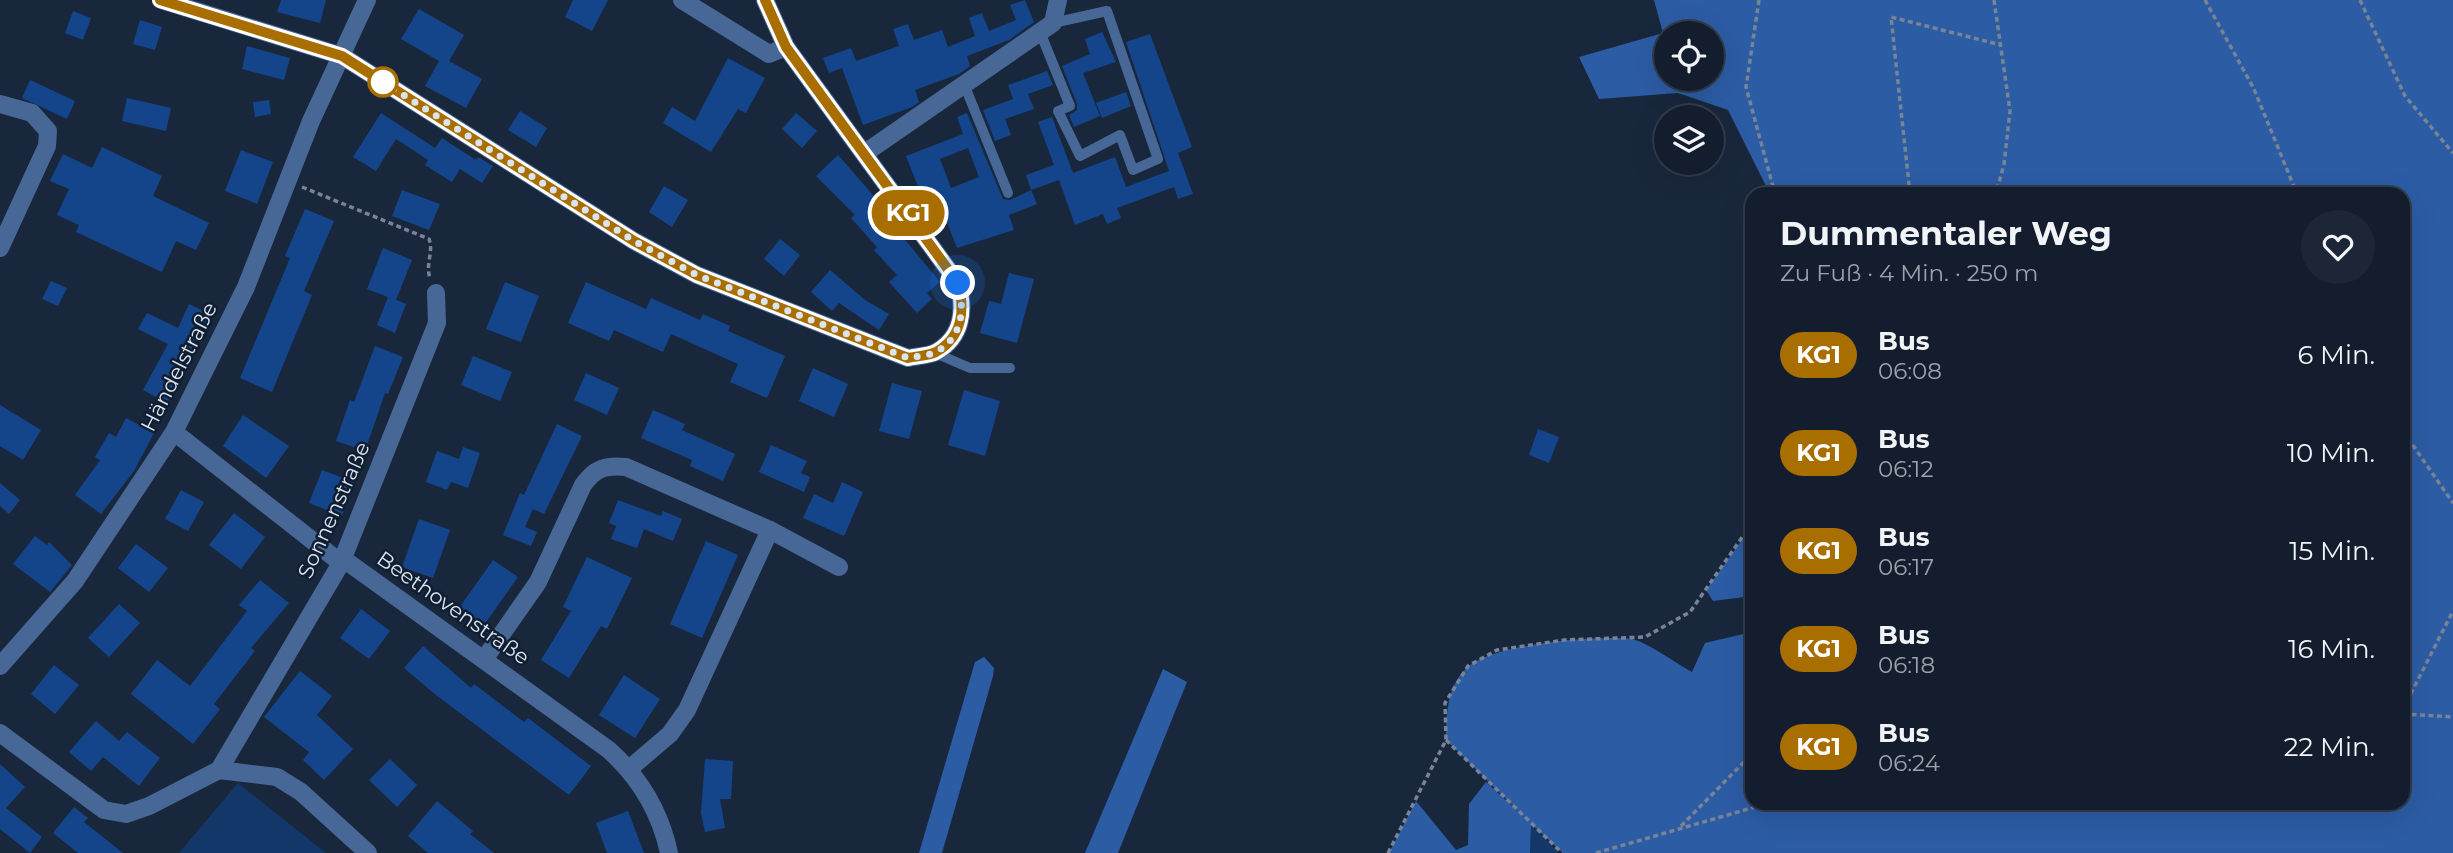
<!DOCTYPE html>
<html lang="de">
<meta charset="utf-8">
<style>
body{margin:0;font-family:Montserrat,sans-serif;background:#1c2636;color:#f1f3f6;height:100vh;display:flex;flex-direction:column;font-size:26px;white-space:nowrap}
*{box-sizing:border-box;margin:0}
p{font-size:23px;color:#9da2aa}
.icon{flex:none;width:38px;height:38px;fill:none;stroke:currentColor;stroke-width:2;stroke-linecap:round;stroke-linejoin:round}
.map{position:relative;flex:1;overflow:hidden}
.panel{position:absolute;left:1745px;top:187px;width:665px;height:623px;display:flex;flex-direction:column;background:#131d2e;border-radius:21px;box-shadow:0 7px 28px #0002,0 0 0 2px #323b4a}
.panel>*{flex:none}
.badge{padding:0 14px;border-radius:23px;font-size:24px;line-height:46px}
.buttons{position:absolute;left:1654px;top:21px;display:grid;gap:14px}
.buttons a{display:grid;place-items:center;width:70px;height:70px;border-radius:50%;background:#131d2e;box-shadow:0 7px 28px #0002,0 0 0 2px #323b4a;font-size:35px}
.you{position:absolute;width:35px;height:35px;margin:-18px;border:5px solid #fff;border-radius:50%;background:#1a73e8;box-shadow:0 0 0 10px #1a73e833}
.map>.badge{position:absolute;translate:-50% -50%;box-shadow:0 0 0 4px #fff}
.round{display:grid;place-items:center;flex:none;width:74px;height:74px;border-radius:37px;background:#1c2636}
.head{display:flex;align-items:center;justify-content:space-between;height:119px;padding:0 35px}
h1{font-size:33px;font-weight:700;line-height:52px}
ul{padding:0;list-style:none}
li{display:flex;align-items:center;gap:21px;height:98px;padding:0 35px}
li div{flex:1}
li b{display:block;font-size:26px}
li em{font-style:normal}
li .badge{min-width:77px;font-weight:700;text-align:center}
.map>svg:first-child{display:block}
</style>
<div class="map">
<svg width="2453" height="853" viewBox="0 0 2453 853">
<rect width="100%" height="100%" fill="#19273d"/>
<g fill="#14376a">
<path d="M238,783L326,853H179Z"/>
<path d="M1531,825L1557,851V853H1530Z"/>
</g>
<g fill="#2c5ca4" fill-rule="evenodd">
<path d="M1654,0H2453V853H1563L1531,824L1530,853H1389L1416,801L1456,850L1468,845L1469,804L1486,782L1523,816L1446,740C1446,714 1447,684 1469,666C1496,644 1595,635 1631,639C1646,641 1677,664 1692,672L1705,643L1752,632V803H2403V194H1770L1728,110L1678,93L1599,99L1579,57L1663,33ZM1712,33V79H1666V33Z"/>
<path d="M1752,526V596L1713,601L1706,590Z"/>
<path d="M984,657L994,668L993,676L942,853H919L975,662Z"/>
<path d="M1163,669L1187,682L1118,853H1085Z"/>
</g>
<g fill="#14458a" fill-rule="evenodd">
<path d="M281,0H326L320,23L277,12Z"/>
<path d="M573,0H608L592,31L565,17Z"/>
<path d="M1025,0L1034,22L1009,40L967,56L970,66L959,74L915,90L919,102L912,107L863,125L842,68L829,73L823,58L851,48L856,61L899,46L893,29L908,24L914,40L942,30L948,47L975,36L969,18L982,13L989,31L1016,20L1010,5Z"/>
<path d="M419,9L464,35L449,61L482,79L466,108L425,86L439,61L401,39Z"/>
<path d="M73,11L91,18L83,40L65,33Z"/>
<path d="M140,20L162,27L155,50L133,44Z"/>
<path d="M1102,32L1116,62L1083,73L1100,116L1074,127L1069,115L1077,110V104L1062,66L1090,54L1085,39Z"/>
<path d="M1150,34L1192,147L1178,153L1193,194L1178,199L1174,187L1117,208L1121,218L1107,224L1103,214L1075,225L1059,180L1031,190L1026,175L1054,165L1038,122L1052,117L1073,173L1115,157L1126,187L1169,171L1126,42Z"/>
<path d="M247,46L290,58L284,80L242,69Z"/>
<path d="M728,58L765,78L746,113L738,109L711,152L663,123L672,107L695,121Z"/>
<path d="M1047,71L1053,85L1028,94L1034,109L1005,119L1011,135L995,141L983,110L1013,99L1008,85Z"/>
<path d="M30,80L75,101L67,119L22,98Z"/>
<path d="M1126,92L1131,106L1102,118L1096,103Z"/>
<path d="M127,98L171,108L166,131L122,121Z"/>
<path d="M269,100L271,114L255,117L253,102Z"/>
<path d="M520,111L547,128L536,147L508,130Z"/>
<path d="M381,113L435,148L442,138L476,160L478,157L493,166L482,183L460,169L452,182L425,165L428,160L396,139L376,171L353,157Z"/>
<path d="M796,113L817,131L802,148L782,129Z"/>
<path d="M967,113L1003,199L1010,200L1031,190L1037,204L1009,215L1014,230L957,248L941,207L928,212L906,156L963,134L957,117ZM968,148L979,177L951,188L940,159Z"/>
<path d="M102,147L162,176L153,196L209,223L196,250L176,241L162,272L76,232L79,225L57,215L69,189L50,181L63,154L92,168Z"/>
<path d="M241,150L273,162L257,204L225,191Z"/>
<path d="M838,155L900,226L896,229L940,282L927,293L932,299L917,313L889,282L897,275L874,250L877,247L851,218L855,215L816,176Z"/>
<path d="M664,186L688,200L672,227L649,212Z"/>
<path d="M402,190L440,204L429,230L392,216Z"/>
<path d="M305,209L334,221L304,291L312,295L272,392L240,378L290,258L285,256Z"/>
<path d="M780,239L800,255L784,276L764,259Z"/>
<path d="M383,248L412,260L396,300L392,298L406,304L395,333L377,325L388,297L367,289Z"/>
<path d="M830,270L865,300L889,314L879,330L839,303L832,311L811,292Z"/>
<path d="M1009,273L1034,279L1017,343L980,333L989,301L1001,304Z"/>
<path d="M51,281L67,288L58,306L42,299Z"/>
<path d="M505,282L539,296L521,342L486,329Z"/>
<path d="M586,282L646,309L651,298L700,320L703,314L730,326L728,331L785,356L767,398L730,382L738,364L671,334L663,352L614,330L609,341L568,323Z"/>
<path d="M189,304L210,314L167,403L143,390L168,344L138,329L147,313L178,328Z"/>
<path d="M375,346L403,357L388,394L385,393L365,451L336,441L350,400L354,402Z"/>
<path d="M473,356L512,372L500,401L461,385Z"/>
<path d="M813,368L848,384L834,417L799,401Z"/>
<path d="M586,373L619,388L607,415L574,400Z"/>
<path d="M892,383L922,391L909,439L879,431Z"/>
<path d="M964,390L1000,401L985,456L948,445Z"/>
<path d="M0,405L41,430L23,460L0,446Z"/>
<path d="M653,410L685,424L682,430L735,454L723,481L690,466L692,460L641,438Z"/>
<path d="M243,415L289,446L266,478L223,446Z"/>
<path d="M126,418L154,433L134,471L101,514L75,495L100,460L95,457L109,433L116,437Z"/>
<path d="M557,424L582,436L544,514L533,509L525,527L537,532L531,546L503,535L520,493L524,495Z"/>
<path d="M1538,429L1559,437L1549,463L1529,455Z"/>
<path d="M771,445L807,461L801,473L810,477L804,492L759,472Z"/>
<path d="M463,447L480,453L468,488L451,482L447,490L426,482L437,451L459,459Z"/>
<path d="M322,470L354,482L342,516L309,503Z"/>
<path d="M842,482L863,492L844,536L803,518L814,494L833,503Z"/>
<path d="M0,483L20,500L9,514L0,506Z"/>
<path d="M181,490L204,502L188,531L165,519Z"/>
<path d="M618,500L661,516L663,511L682,519L673,541L644,529L637,548L611,539L616,526L609,523Z"/>
<path d="M234,513L265,537L241,569L209,545Z"/>
<path d="M419,519L450,530L433,578L402,567Z"/>
<path d="M35,536L47,545L49,542L72,565L50,592L13,564Z"/>
<path d="M706,541L738,555L702,638L670,624Z"/>
<path d="M136,544L168,568L149,592L118,568Z"/>
<path d="M587,557L632,578L607,629L601,626L569,678L541,660L571,611L563,607Z"/>
<path d="M493,560L518,577L484,625L459,608Z"/>
<path d="M260,580L289,603L251,648L255,651L214,704L220,709L193,744L131,694L157,660L190,686L247,611L239,605Z"/>
<path d="M119,604L140,623L109,657L88,638Z"/>
<path d="M361,609L390,631L369,659L340,638Z"/>
<path d="M423,646L471,688L474,684L524,722L528,718L591,766L569,795L436,695L404,668Z"/>
<path d="M54,665L79,685L55,714L31,694Z"/>
<path d="M300,671L332,696L317,715L353,749L324,780L303,760L309,752L264,717Z"/>
<path d="M624,675L660,699L635,738L599,715Z"/>
<path d="M96,721L119,741L127,732L160,758L139,786L103,757L91,771L69,752Z"/>
<path d="M390,759L417,785L397,807L369,780Z"/>
<path d="M705,759L733,761L731,799H720L725,828L705,832L701,813Z"/>
<path d="M0,764L25,787L6,808L42,837L30,853L0,829Z"/>
<path d="M437,801L473,831L470,834L494,853H428L408,836Z"/>
<path d="M74,807L88,818L84,822L123,853H78L53,833Z"/>
<path d="M628,811L644,853H607L596,823Z"/>
</g>
<g fill="none" stroke-linecap="round" stroke-linejoin="round">
<g stroke="#788496" stroke-width="3.5" stroke-dasharray="5 3.5" stroke-linecap="butt">
<path d="M1759,0L1746,87L1775,194"/>
<path d="M1994,0L2010,111L2004,164L1996,194"/>
<path d="M2205,0L2254,89L2297,194"/>
<path d="M2360,0L2405,96L2453,153"/>
<path d="M302,187L429,239C434,252 425,264 430,278"/>
<path d="M1910,194L1891,17L2001,45"/>
<path d="M2403,431L2453,503"/>
<path d="M2403,709L2453,611"/>
<path d="M2403,714L2453,717"/>
<path d="M1446,740L1562,853"/>
<path d="M1681,826L1752,754"/>
<path d="M1388,853L1446,740L1445,703L1468,666L1497,650L1564,640L1645,637L1690,612L1752,523"/>
<path d="M1596,853L1769,803"/>
</g>
<g stroke="#476796" stroke-width="10">
<path d="M1040,32L1070,106L1058,111L1080,156L1120,135L1133,170L1158,159L1107,11L1053,23"/>
<path d="M964,84L1008,193"/>
<path d="M935,353L970,368H1010"/>
</g>
<g stroke="#476796" stroke-width="18">
<path d="M161,0L342,56L634,241L697,275L908,358C916,356 929,356 936,352C963,337 965,309 958,283L786,47L765,0"/>
<path d="M682,0L769,54L786,47"/>
<path d="M0,104L32,113L48,131L47,146L0,248"/>
<path d="M865,153L1053,23L1058,0"/>
<path d="M174,432L341,563H349L609,750C640,778 660,811 669,853"/>
<path d="M770,530L839,567"/>
<path d="M485,658L538,582L583,485C595,468 606,465 626,467L770,530L687,710L670,734L629,769"/>
<path d="M0,666L75,581L174,432L246,287L311,121L367,0"/>
<path d="M0,733L104,810L126,814L149,806L219,770L277,777L301,792L368,853"/>
<path d="M219,770L341,563L437,323L436,293"/>
</g>
</g>
<g fill="none" stroke-linecap="round" stroke-linejoin="round">
<g stroke="#fff" stroke-width="16">
<path id="line" d="M160,0L342,56L634,241L697,275L908,358C916,356 928,356 936,352C963,337 965,309 958,283L786,47L765,0"/>
</g>
<use href="#line" stroke="#a86e00" stroke-width="10"/>
<path stroke="#dae4f2" stroke-width="7" stroke-dasharray="0 12.6" d="M383,82L634,241L697,275L908,358C916,356 928,356 936,352C963,337 965,309 958,283"/>
</g>
<circle fill="#fff" stroke="#a86e00" stroke-width="3.5" cx="383" cy="82" r="14"/>
<g text-anchor="middle" stroke-width="5" stroke-linejoin="round" paint-order="stroke">
<g font-size="21" fill="#dae4f2" stroke="#101e32">
<text transform="translate(179 367) rotate(-63)" y="7">Händelstraße</text>
<text transform="translate(334 510) rotate(-66)" y="7">Sonnenstraße</text>
<text transform="translate(453 608) rotate(35)" y="7">Beethovenstraße</text>
</g>
</g>
</svg>
<div class="buttons">
<a><svg class="icon" aria-label="locate" viewBox="0 0 24 24"><circle cx="12" cy="12" r="6"/><path d="M12 2v4M12 18v4M2 12h4M18 12h4"/></svg></a>
<a><svg class="icon" aria-label="layers" viewBox="0 0 24 24"><path d="M12 4l9 5-9 5-9-5zM3 14l9 5 9-5"/></svg></a>
</div>
<div class="you" style="left:958px;top:283px"></div>
<b class="badge" style="left:908px;top:213px;background:#a86e00;color:#fff">KG1</b>
<section class="panel">
<div class="head"><div><h1>Dummentaler Weg</h1><p>Zu Fuß · 4 Min. · 250 m</p></div><a class="round"><svg class="icon" aria-label="heart" viewBox="0 0 24 24"><path d="M12 20l-8-8c-3-5 5-10 8-4 3-6 11-1 8 4z"/></svg></a></div>
<ul>
<li><span class="badge" style="background:#a86e00;color:#fff">KG1</span><div><b>Bus</b><p>06:08</p></div><em>6 Min.</em></li>
<li><span class="badge" style="background:#a86e00;color:#fff">KG1</span><div><b>Bus</b><p>06:12</p></div><em>10 Min.</em></li>
<li><span class="badge" style="background:#a86e00;color:#fff">KG1</span><div><b>Bus</b><p>06:17</p></div><em>15 Min.</em></li>
<li><span class="badge" style="background:#a86e00;color:#fff">KG1</span><div><b>Bus</b><p>06:18</p></div><em>16 Min.</em></li>
<li><span class="badge" style="background:#a86e00;color:#fff">KG1</span><div><b>Bus</b><p>06:24</p></div><em>22 Min.</em></li>
</ul>
</section>
</div>
